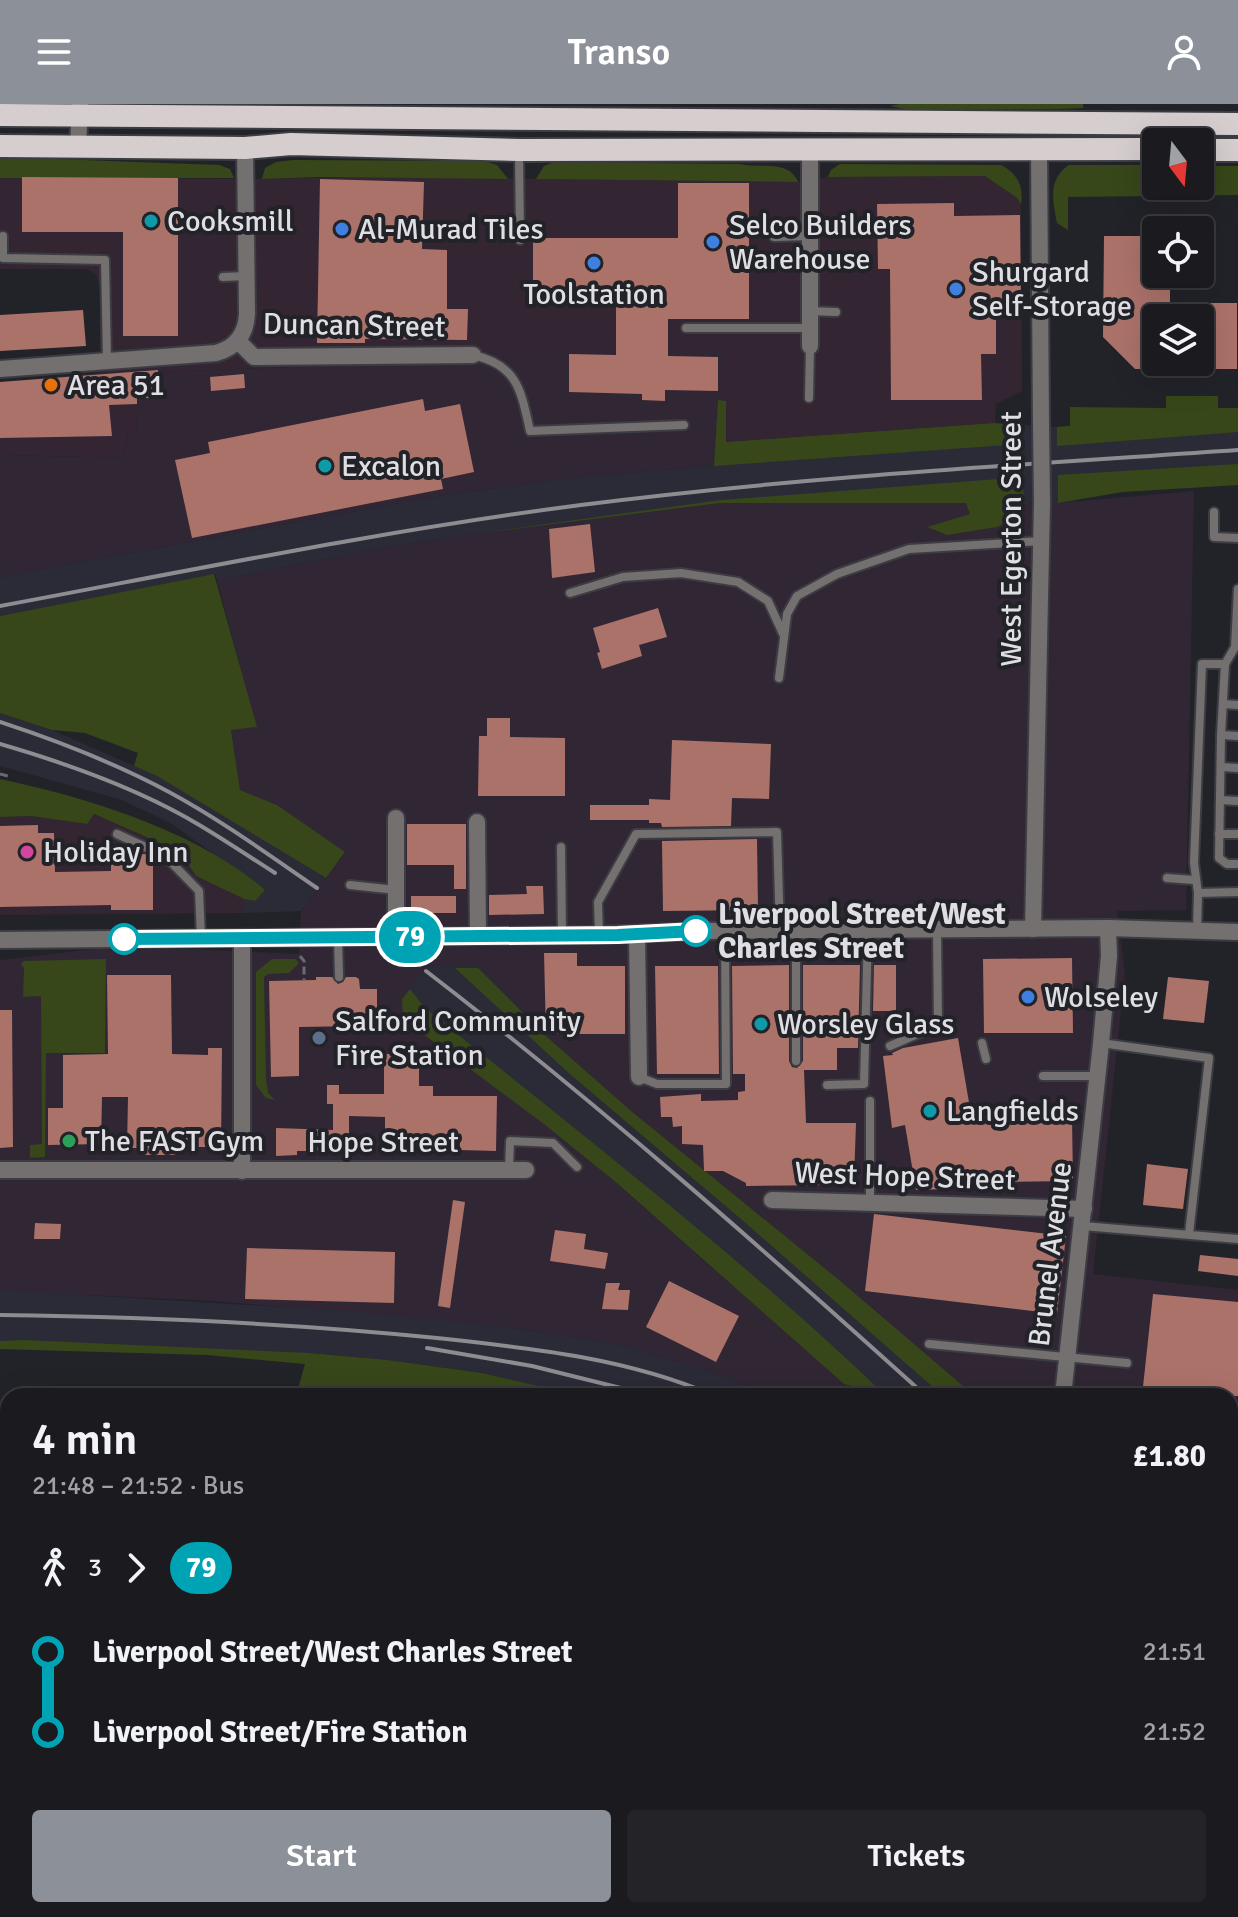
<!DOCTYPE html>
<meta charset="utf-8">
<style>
body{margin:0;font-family:Signika,sans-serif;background:#232328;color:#f1f3f6;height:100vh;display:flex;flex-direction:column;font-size:30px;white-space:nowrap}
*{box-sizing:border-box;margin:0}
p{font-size:26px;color:#9fa1a4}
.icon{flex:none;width:44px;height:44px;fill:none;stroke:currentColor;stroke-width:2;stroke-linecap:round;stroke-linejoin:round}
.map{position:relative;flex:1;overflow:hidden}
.panel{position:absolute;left:0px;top:1284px;width:1238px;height:530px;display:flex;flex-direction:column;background:#1a1a1f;border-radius:24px 24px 0 0;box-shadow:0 8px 32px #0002,0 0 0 2px #38383d}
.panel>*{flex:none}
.badge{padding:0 16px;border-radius:26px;font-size:28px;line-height:52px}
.needle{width:52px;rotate:164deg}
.tools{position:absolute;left:1142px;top:24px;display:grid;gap:16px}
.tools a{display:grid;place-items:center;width:72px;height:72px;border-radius:8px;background:#1a1a1f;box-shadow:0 8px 32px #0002,0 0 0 2px #38383d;font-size:40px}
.map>.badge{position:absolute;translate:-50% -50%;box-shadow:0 0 0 4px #fff}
.legs{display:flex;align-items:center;gap:12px;height:88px;padding:0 32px;font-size:26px}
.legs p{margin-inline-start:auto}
.headline{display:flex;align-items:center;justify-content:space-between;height:136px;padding:0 32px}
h1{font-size:44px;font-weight:600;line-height:60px}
.cta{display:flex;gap:16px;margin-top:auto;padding:16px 32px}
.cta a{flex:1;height:92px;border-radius:8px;background:#8c9099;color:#fff;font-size:32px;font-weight:600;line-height:92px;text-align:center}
.cta a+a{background:#232328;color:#f1f3f6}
ul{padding:0 32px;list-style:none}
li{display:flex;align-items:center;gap:28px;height:80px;font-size:30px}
li i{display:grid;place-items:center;width:12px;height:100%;margin:0 10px;background:currentColor}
li i::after{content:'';width:20px;height:20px;margin:-10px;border:6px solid;border-radius:50%;background:#1a1a1f}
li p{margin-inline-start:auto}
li:first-child i{background:linear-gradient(#0000 50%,currentColor 0)}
li:last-child i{background:linear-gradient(currentColor 50%,#0000 0)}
header{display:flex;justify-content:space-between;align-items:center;height:104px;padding:0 32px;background:#8c9099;color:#fff;font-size:36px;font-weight:600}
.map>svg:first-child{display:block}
</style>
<header><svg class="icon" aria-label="menu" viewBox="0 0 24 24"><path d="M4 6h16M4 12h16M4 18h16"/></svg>Transo<svg class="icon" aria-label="person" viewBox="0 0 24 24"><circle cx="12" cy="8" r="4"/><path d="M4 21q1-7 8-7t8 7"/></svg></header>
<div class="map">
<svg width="1238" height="1813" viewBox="0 0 1238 1813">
<rect width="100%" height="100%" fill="#222329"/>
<g fill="#332532">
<path d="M985,72L1017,94L1021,100L1022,287L996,300L995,319L725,338L726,297L718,296L726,245H369L316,262L160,268L157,296H138L136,331H128L124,354L0,351V278L100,269V183L96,171L87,165H0V74L262,75L369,73L798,78L828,73Z"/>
<path d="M93,710L180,748L196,772L244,795V809L0,811V713L31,712L87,720Z"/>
</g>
<g fill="#312634">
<path d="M369,245H727L718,296L713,362L579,373L444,391L0,473V351L124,354L128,331L136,330L138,296L157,295L160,268L316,262Z"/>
<path d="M1194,387L1186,806L1117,807L1125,870L1093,1170L1238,1186L1237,1592L1230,1590V1292H975L838,1175L630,1006L546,932L479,861L571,1039L844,1280L860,1284L867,1292H767L729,1273L618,1240L500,1222L215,1197L0,1187V856L121,842L299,850L301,807L345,749L277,701L240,686L231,625L256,622L217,476L383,444L466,431L720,399H966L971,410L928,423L947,431L1023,399H1058Z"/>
</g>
<g fill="#2a2b37">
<path d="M718,296L726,297V338L995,319L1057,323L1238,312V381L1122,388L1058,399H1024V409L997,423L947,431L927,423L970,410L966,399H720L466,431L383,444L217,476L215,470L0,512V473L444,391L579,373L713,362Z"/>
<path d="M0,609L52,626L157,672L326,774L301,807L244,809V795L255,797L264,786L169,718L119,695L0,662Z"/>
<path d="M479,861L546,932L556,951L572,972L742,1116L943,1292H867L860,1284L844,1280L571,1039L403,915L402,895L426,862Z"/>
<path d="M0,1186L333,1206L500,1222L618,1240L729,1273L767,1292H580L482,1269L388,1256L309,1249L305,1260L207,1251L0,1245Z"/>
<path d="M1230,1665L1238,1684V1813H1225L1223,1806H1230Z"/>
<path d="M385,1806H980L985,1807V1813H391Z"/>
</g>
<g fill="#374719">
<path d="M900,0H1083V4L1059,5H905L890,2Z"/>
<path d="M0,53L219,61L230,65L234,74H0Z"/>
<path d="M293,56L485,57L497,61L508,75L321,73L262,75L265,64L276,58Z"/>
<path d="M554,58L739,60C759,65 789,55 798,78L536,75L544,62Z"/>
<path d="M840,60L1001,61C1017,69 1024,82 1021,100L1017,94L985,72L828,73L831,66Z"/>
<path d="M1069,61H1156V82H1200V62H1238V91L1068,93V126L1057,119C1053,96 1047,76 1069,61Z"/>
<path d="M1166,292H1218V304H1238V328L1057,342V323L1070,322V303L1166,304Z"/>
<path d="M718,296L726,297V338L995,319L1022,322V340L714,362Z"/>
<path d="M1238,360V381L1122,388L1058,399V371Z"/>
<path d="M1023,373L1024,409L997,423L947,431L927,423L970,410L966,399H720L466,431L721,396Z"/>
<path d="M214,470L257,623L231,626L240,686L277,701L345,748L326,774L157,672L134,662L138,649L85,629L52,626L0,609V512Z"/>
<path d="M0,675C86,693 197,727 265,786L255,797L244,795L196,772L180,748L94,710L87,720L31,712L0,713Z"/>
<path d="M106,855L105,949H46L45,1053L30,1054V1041L42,1040L41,892L23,893L24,864L21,860L24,857Z"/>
<path d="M272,855H295L299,859L289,869L268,870L264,873L266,974L268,989L275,996L266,994L256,981V868Z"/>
<path d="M455,864H478L546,932L630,1006L838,1175L975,1292H943L742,1116L572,972Z"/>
<path d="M410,885L424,903C579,1029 743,1154 886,1292H867L860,1284L844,1280L618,1080L544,1020L403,915L402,895Z"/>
<path d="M23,1236L309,1249L388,1256L482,1269L578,1291L296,1292L305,1260L207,1251L0,1245V1237Z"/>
<path d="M8,1784V1806H277L287,1813H0V1788Z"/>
<path d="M661,1806H832V1813H663Z"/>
</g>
<path fill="#337888" stroke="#6797a3" stroke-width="2" d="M277,1806H385L391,1813H287Z"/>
<g fill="#ab726a">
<path d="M22,73L178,74V232H123V128H22Z"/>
<path d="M320,75L424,78L422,145L447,146V205H468L467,236L365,235V239H317Z"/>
<path d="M678,79H749V215H668V252L718,253V287L665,286V297L642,296V290L569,288V250L616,251V184H533V134H678Z"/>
<path d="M954,99V112L1020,111L1021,204L996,205V250H981L982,296H891L890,165H878L877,100Z"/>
<path d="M1104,132H1156V170H1170V199H1237V265H1200V214H1156V265H1135L1103,233Z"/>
<path d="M83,206L86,242L0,247V211Z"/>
<path d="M158,266L156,294H137V300L109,301L112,332L0,334V278Z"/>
<path d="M244,270L245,284L211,287L210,273Z"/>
<path d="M423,295L425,307L460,300L474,368L441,375L443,385L192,434L175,356L210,349L208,338Z"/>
<path d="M590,420L595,468L552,474L549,425Z"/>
<path d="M658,504L667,533L639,541L642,552L602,565L597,549L600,548L593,524Z"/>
<path d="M487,614H510V633L565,634V692H478L479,632H487Z"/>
<path d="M672,636L771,640L769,695L732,694L731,722L662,723L661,719H649V716H590V701H649V695L670,696Z"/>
<path d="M407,720H466V785H454V761H407Z"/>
<path d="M38,721V729H54L55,768L111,767V751L145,750L153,754V806H111V801L0,803V722Z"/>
<path d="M757,735L758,806L663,807L662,737Z"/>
<path d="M526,782H543L544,810L489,811V791L527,790Z"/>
<rect x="411" y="792" width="45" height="17"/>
<path d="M544,849H577V862H625V930H546Z"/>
<path d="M1072,854L1073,929H984L983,855Z"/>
<path d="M789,861V957L792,963L797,964L803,957V861H860L858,944H837V966H804L806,1019H856L854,1075H842L841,1081L746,1082V1079L723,1067H704L703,1041L682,1040V1022L673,1023L672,1013H661L660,993L701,990V997L738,996V988L745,987V970H733L732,862Z"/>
<path d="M874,861H896V907H873Z"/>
<path d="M655,862H718L719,970H657Z"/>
<path d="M107,871H171L172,950L208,951V944H222L221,1043H176V1051H143V1044H127L128,993H102L101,1040L48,1041V1004H63V951L108,950Z"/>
<path d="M316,873H332L338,880L343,878L346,873H356L359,875L360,885H377V913H359V922L299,923V972L271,973L269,877L316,876Z"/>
<path d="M1168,873L1209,877L1204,919L1163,915Z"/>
<path d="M0,906H12L13,1043L0,1044Z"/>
<path d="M958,934L972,1016L1072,1014L1073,1077L989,1078L948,1085L916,1086L905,1021L892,1024L883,952L893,951L892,949L903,944Z"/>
<path d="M419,949V982H433V992H497L496,1047L460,1046V1038H449V1031L423,1032L424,1043L394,1044V1033H385V1013L349,1012V1047H297V1051L276,1052V1024L333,1026V1000H327V981H339V990H384V950Z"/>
<path d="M1147,1060L1188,1065L1183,1105L1143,1101Z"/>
<path d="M453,1096L465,1098L450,1204L438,1202Z"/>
<path d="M874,1110L1066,1132L1057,1210L865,1187Z"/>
<path d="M35,1119L61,1120L60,1135H34Z"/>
<path d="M555,1126L586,1130L584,1145L608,1149L605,1165L550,1157Z"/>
<path d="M247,1144L395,1148L394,1199L245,1195Z"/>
<path d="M1200,1151L1238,1155V1172L1198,1167Z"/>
<path d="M669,1177L739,1212L716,1258L646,1223Z"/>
<path d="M606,1179H620L618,1186H630L628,1206L602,1205Z"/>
<path d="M1153,1190L1238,1198V1292H1142Z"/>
</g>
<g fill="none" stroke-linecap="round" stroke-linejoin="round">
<path stroke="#3e3f45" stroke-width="16" stroke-dasharray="16 8" stroke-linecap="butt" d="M1194,1806L1196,1813"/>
<g stroke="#3c3d43" stroke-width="12">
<g id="service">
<path d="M519,47L520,136"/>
<path d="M3,132V154L105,156L107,257"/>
<path d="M774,133L809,132"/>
<path d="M223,173L246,172"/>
<path d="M809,207L836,208"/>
<path d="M686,224H809"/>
<path d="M473,251C518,261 521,287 530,327L684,321"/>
<path d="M809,294L810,242"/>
<path d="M1214,408V433L1238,434"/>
<path d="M1238,485L1235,543L1225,560L1221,631L1238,632"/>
<path d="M570,489L623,473L681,469L738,478L768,497L784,532"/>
<path d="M779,574L787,510L797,492L837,470L909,445L1041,437"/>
<path d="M1223,600L1238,601"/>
<path d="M1221,631L1219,754L1227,760H1238"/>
<path d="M1221,663L1238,664"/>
<path d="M1220,696L1238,697"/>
<path d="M117,730L165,752L199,787L201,834"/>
<path d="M1219,730H1238"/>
<path d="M561,743L562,831"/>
<path d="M1167,774L1194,776"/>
<path d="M350,781L396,786"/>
<path d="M1198,789L1238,788"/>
<path d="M1197,826L1198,789L1194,759L1202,560H1225"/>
<path d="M599,831L598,798L636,730L777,728L780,827"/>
<path d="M338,834L339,873"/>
<path d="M982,939L986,955"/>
<path d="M1101,939L1209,954L1189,1130"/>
<path d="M890,942L938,921L937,826"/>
<path d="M796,957V826"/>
<path d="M1043,972H1097"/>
<path d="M639,973L657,980H726L725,827"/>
<path d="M827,981L864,980L868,826"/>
<path d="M509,1065L510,1037L553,1039L577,1063"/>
<path d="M870,1099V997"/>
<path d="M1083,1122L1238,1135"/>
<path d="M929,1240L1127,1259"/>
<path d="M1230,1586V1588"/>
<path d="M596,1806L640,1813V1806"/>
<path d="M978,1808V1806"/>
<path d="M489,1813L491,1806"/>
<path d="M578,1813L581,1806"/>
</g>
</g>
<g stroke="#3c3d43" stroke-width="20">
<g id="minor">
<path d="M78,43L80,0"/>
<path d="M1039,44L1041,320"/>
<path d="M238,237L254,253L473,251"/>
<path d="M810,242V44"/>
<path d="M0,265L216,249C236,244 246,230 247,210L245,44"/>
<path d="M396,714V833"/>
<path d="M477,718L478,832"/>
<path d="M1033,825L1042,399"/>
<path d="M637,830L639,973"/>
<path d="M242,834V1067"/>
<path d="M0,1066H526"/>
<path d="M772,1096L1084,1105"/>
<path d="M1063,1292L1101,939L1109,852L1108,824"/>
<path d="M0,1538H8"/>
</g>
</g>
<g stroke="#3c3d43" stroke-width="20">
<path id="tertiary" d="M0,836L599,831L704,827L1108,824L1238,828"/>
</g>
<g stroke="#3c3d43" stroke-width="26">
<g id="trunk">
<path d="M0,11L1238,20"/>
<path d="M0,42L245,44L291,40L519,46L1156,45"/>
<path d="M1200,46H1238"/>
<path d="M0,1632L8,1629"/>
<path d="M0,1655L8,1653"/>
<path d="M1085,1806L1110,1813"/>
<path d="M1158,1806L1181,1813"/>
</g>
</g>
<g stroke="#696a6f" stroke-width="3" stroke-dasharray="8 4" stroke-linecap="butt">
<path d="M0,670L8,672"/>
<path d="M300,852L304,857V876"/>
<path d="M840,1813V1806"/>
</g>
<use href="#service" stroke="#747070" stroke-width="8"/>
<use href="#minor" stroke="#747070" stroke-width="16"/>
<use href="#tertiary" stroke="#747070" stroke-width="16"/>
<use href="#trunk" stroke="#d6cece" stroke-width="22"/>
<g stroke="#8c8c91" stroke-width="4">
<path d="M0,502C193,466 386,426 581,401C799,373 1019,361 1238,346"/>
<path d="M0,618C58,637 115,659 169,688C221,716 269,751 317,784"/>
<path d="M0,640C69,660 140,685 201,722C226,737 250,753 275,769"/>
<path d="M426,867C600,1001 763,1145 926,1292"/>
<path d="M0,1211C146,1213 291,1219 437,1234C530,1244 628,1254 715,1292"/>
<path d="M427,1244L532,1262L653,1292"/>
<path d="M1230,1688L1238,1705"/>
<path d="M1230,1740L1238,1755"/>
<path d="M1230,1767L1238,1782"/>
<path d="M1230,1788L1238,1807"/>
</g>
<g stroke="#3c3d43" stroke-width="20" stroke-linecap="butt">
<path id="minor-bridge" d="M1041,320L1042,399"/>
</g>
<use href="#minor-bridge" stroke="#747070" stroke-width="16"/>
</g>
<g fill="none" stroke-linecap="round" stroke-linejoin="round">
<g stroke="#fff" stroke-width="18">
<path id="line-1" d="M124,835L618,831L696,827"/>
</g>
<use href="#line-1" stroke="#00a3b4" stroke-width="12"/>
</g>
<g fill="#0f9aa8" stroke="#222329" stroke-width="3">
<circle cx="151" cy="117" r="8"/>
<circle cx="325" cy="362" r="8"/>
<circle cx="761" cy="920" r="8"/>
<circle cx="930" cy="1007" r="8"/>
</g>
<g fill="#3f7fe0" stroke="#222329" stroke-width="3">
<circle cx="342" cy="125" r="8"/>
<circle cx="713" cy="138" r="8"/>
<circle cx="594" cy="159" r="8"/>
<circle cx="956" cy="185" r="8"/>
<circle cx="1028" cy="893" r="8"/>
</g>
<circle fill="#e8710a" stroke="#222329" stroke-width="3" cx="51" cy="281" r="8"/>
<circle fill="#d1479c" stroke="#222329" stroke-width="3" cx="27" cy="748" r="8"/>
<g fill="#fff" stroke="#00a3b4" stroke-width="4">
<circle cx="696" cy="827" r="14"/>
<circle cx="124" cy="835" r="14"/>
</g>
<circle fill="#5c6f8a" stroke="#222329" stroke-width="3" cx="319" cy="934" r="8"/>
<circle fill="#2e9e5b" stroke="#222329" stroke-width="3" cx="69" cy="1037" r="8"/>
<g text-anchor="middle" stroke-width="8" stroke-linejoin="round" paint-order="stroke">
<g font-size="30" fill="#dfdfe3" stroke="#222329" text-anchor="start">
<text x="167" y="127">Cooksmill</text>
<text x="729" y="131">Selco Builders<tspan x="729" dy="34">Warehouse</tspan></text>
<text x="358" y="135">Al-Murad Tiles</text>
<text x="972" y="178">Shurgard<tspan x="972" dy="34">Self-Storage</tspan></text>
<text x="594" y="200" text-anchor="middle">Toolstation</text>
<text x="67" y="291">Area 51</text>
<text x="341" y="372">Excalon</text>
<text x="43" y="758">Holiday Inn</text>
<text x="1044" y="903">Wolseley</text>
<text x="335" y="927">Salford Community<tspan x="335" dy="34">Fire Station</tspan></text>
<text x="777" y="930">Worsley Glass</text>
<text x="946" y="1017">Langfields</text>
<text x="85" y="1047">The FAST Gym</text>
</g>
<g font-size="30" fill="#dfdfe3" stroke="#222329">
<text transform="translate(354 221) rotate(1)" y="10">Duncan Street</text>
<text transform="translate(1011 435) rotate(-90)" y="10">West Egerton Street</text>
<text x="383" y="1048">Hope Street</text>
<text transform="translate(905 1072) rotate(2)" y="10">West Hope Street</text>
<text transform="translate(1050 1150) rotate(-83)" y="10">Brunel Avenue</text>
</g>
<g font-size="30" font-weight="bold" fill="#dfdfe3" stroke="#222329" text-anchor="start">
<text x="718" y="820">Liverpool Street/West<tspan x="718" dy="34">Charles Street</tspan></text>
</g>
</g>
</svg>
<div class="tools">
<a><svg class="needle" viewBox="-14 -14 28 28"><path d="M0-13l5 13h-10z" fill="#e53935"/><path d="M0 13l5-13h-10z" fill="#9fa1a4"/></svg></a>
<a><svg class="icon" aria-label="locate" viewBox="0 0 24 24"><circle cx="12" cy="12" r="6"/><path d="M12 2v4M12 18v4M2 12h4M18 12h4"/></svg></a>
<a><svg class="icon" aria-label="layers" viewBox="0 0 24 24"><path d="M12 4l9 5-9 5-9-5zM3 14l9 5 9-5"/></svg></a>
</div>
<b class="badge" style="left:410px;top:833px;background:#00a3b4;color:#fff">79</b>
<section class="panel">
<div class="headline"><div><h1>4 min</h1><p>21:48 – 21:52 · Bus</p></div><b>£1.80</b></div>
<div class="legs"><svg class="icon" aria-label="walk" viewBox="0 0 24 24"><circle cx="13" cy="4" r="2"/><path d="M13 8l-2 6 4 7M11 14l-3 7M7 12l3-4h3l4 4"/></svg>3<svg class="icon" aria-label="forward" viewBox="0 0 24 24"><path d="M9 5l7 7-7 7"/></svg><b class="badge" style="background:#00a3b4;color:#fff">79</b></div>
<ul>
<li><i style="color:#00a3b4"></i><b>Liverpool Street/West Charles Street</b><p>21:51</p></li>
<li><i style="color:#00a3b4"></i><b>Liverpool Street/Fire Station</b><p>21:52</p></li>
</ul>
<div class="cta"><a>Start</a><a>Tickets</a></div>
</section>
</div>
